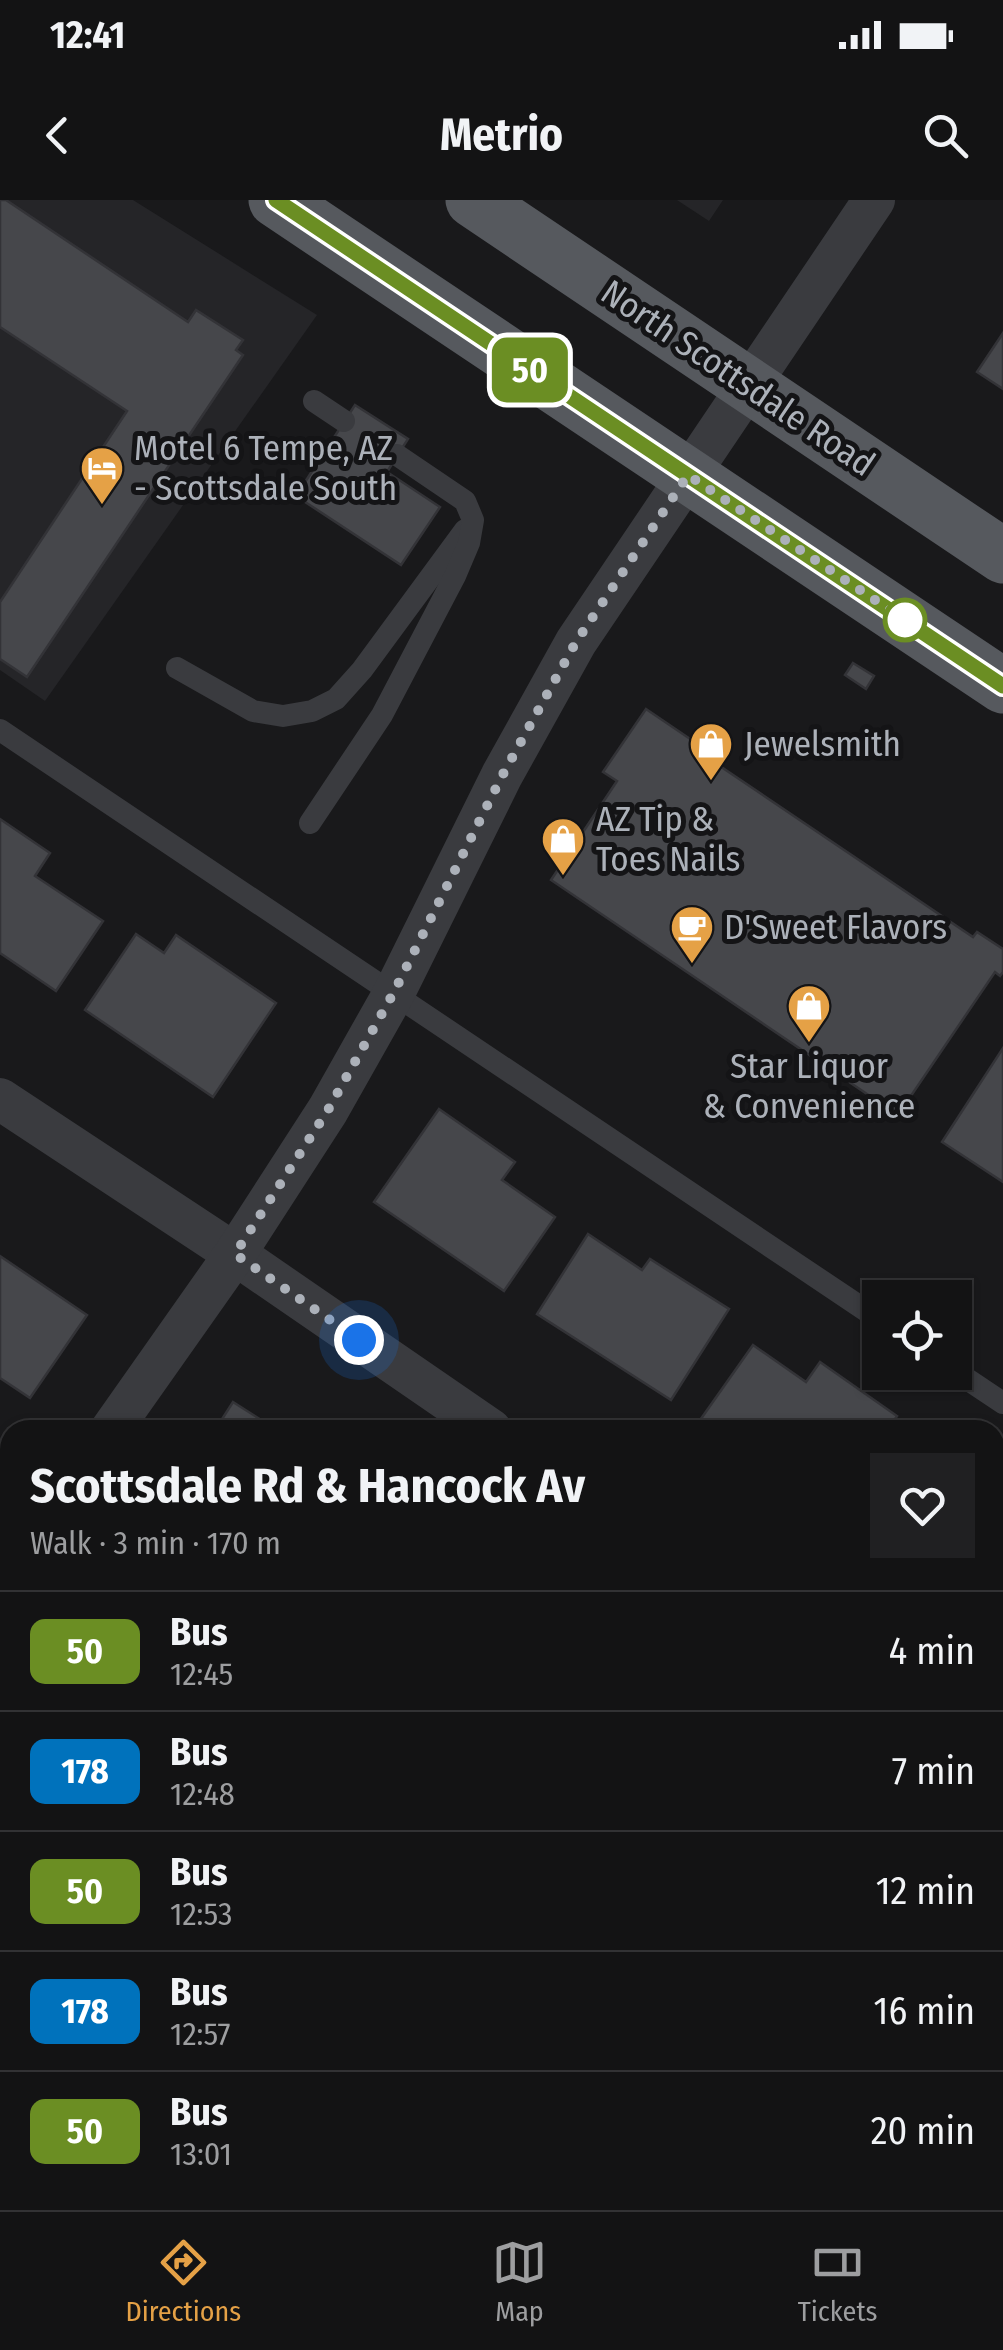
<!DOCTYPE html>
<meta charset="utf-8">
<style>
body{margin:0;font-family:"Fira Sans Condensed",sans-serif;background:#202022;color:#f1f3f6;height:100vh;display:flex;flex-direction:column;font-size:38px;white-space:nowrap}
*{box-sizing:border-box;margin:0}
p{font-size:32px;color:#9d9ea0}
.icon{flex:none;width:55px;height:55px;fill:none;stroke:currentColor;stroke-width:2;stroke-linecap:round;stroke-linejoin:round}
.map{position:relative;flex:1;overflow:hidden}
.details{position:absolute;left:0px;top:1220px;width:1005px;height:790px;display:flex;flex-direction:column;background:#131314;border-radius:30px 30px 0 0;box-shadow:0 2px 8px #0004,0 0 0 2px #323234}
.details>*{flex:none}
.badge{padding:0 20px;border-radius:15px;font-size:35px;line-height:65px}
.fabs{position:absolute;left:862px;top:1080px;display:grid;gap:20px}
.fabs a{display:grid;place-items:center;width:110px;height:110px;border-radius:0px;background:#131314;box-shadow:0 2px 8px #0004,0 0 0 2px #323234;font-size:50px}
.you{position:absolute;width:50px;height:50px;margin:-25px;border:8px solid #fff;border-radius:50%;background:#1a73e8;box-shadow:0 0 0 15px #1a73e833}
.map>.badge{position:absolute;translate:-50% -50%;box-shadow:0 0 0 5px #fff}
.round{display:grid;place-items:center;flex:none;width:105px;height:105px;border-radius:0px;background:#202022}
.overview{display:flex;align-items:center;justify-content:space-between;height:170px;padding:0 30px}
h1{font-size:48px;font-weight:700;line-height:75px}
ul{padding:0;list-style:none}
li{display:flex;align-items:center;gap:30px;height:120px;padding:0 30px;border-top:2px solid #323234}
li div{flex:1}
li b{display:block;font-size:38px}
li em{font-style:normal}
li .badge{min-width:110px;font-weight:700;text-align:center}
.status{display:flex;justify-content:space-between;align-items:center;height:70px;padding:0 50px;background:#131314;direction:ltr}
.status svg{height:28px;fill:currentColor}
header{display:flex;justify-content:space-between;align-items:center;height:130px;padding:0 30px;background:#131314;font-size:45px;font-weight:700}
.tabs{display:flex;justify-content:space-around;align-items:center;height:140px;border-top:2px solid #323234;background:#131314;font-size:28px;color:#9d9ea0}
.tabs a{display:grid;justify-items:center;gap:5px}
.tabs .on{color:#e5a146}
.map>svg:first-child{display:block}
</style>
<div class="status"><b>12:41</b><svg viewBox="0 0 49 12"><path d="M0 12V9h3v3zM5 12V6h3v6zM10 12V3h3v9zM15 12V0h3v12zM26 1h20v11H26zM47 4h2v5h-2z"/></svg></div>
<header><svg class="icon" aria-label="back" viewBox="0 0 24 24"><path d="M15 5l-7 7 7 7"/></svg>Metrio<svg class="icon" aria-label="search" viewBox="0 0 24 24"><circle cx="10" cy="10" r="6"/><path d="M15 15l6 6"/></svg></header>
<div class="map">
<svg width="1003" height="2010" viewBox="0 0 1003 2010">
<rect width="100%" height="100%" fill="#19191b"/>
<g fill="#252528">
<path d="M0,0H133L317,115L45,501L0,470Z"/>
<path d="M677,0H723L709,21Z"/>
</g>
<g fill="#46474b" stroke="#333337" stroke-width="2.5">
<path d="M0,0H6L188,122L196,110L243,140L236,150L243,155L27,477L0,459V402L127,211L0,127Z"/>
<path d="M1003,133V189L977,172Z"/>
<path d="M355,205L408,239L387,272L440,307L401,365L296,296Z"/>
<path d="M853,463L874,476L866,489L845,475Z"/>
<path d="M646,509L708,551L705,556L973,737L977,732L1003,749V772L1000,776L995,772L898,915L551,680L617,581L603,572Z"/>
<path d="M0,619L50,653L35,676L103,721L56,791L0,753Z"/>
<path d="M136,734L164,753L176,735L276,803L213,897L85,810Z"/>
<path d="M1003,848V982L942,942Z"/>
<path d="M439,909L515,962L502,980L555,1017L504,1091L374,1002Z"/>
<path d="M588,1034L642,1070L650,1059L729,1109L671,1200L537,1114Z"/>
<path d="M0,1056L87,1115L30,1198L0,1178Z"/>
<path d="M753,1145L806,1182L820,1162L897,1216L888,1230H708L698,1223Z"/>
<path d="M233,1202L277,1230H215Z"/>
<path d="M995,1283L1003,1288V1410L997,1418L995,1416Z"/>
<path d="M10,1552V1695L0,1704V1561Z"/>
<path d="M995,1727L1003,1733V1843L1001,1846L995,1842Z"/>
<path d="M995,1997L1003,1998V2010H903L904,2000H995Z"/>
<path d="M130,2000H238L232,2010H124Z"/>
<path d="M508,2000H600L594,2010H503Z"/>
</g>
<g fill="none" stroke-linecap="round" stroke-linejoin="round">
<g stroke="#3a3b3f" stroke-width="22">
<path d="M314,201L344,221"/>
<path d="M177,468L253,511L283,516L312,511L336,499L362,470L465,330"/>
<path d="M0,530L880,1120"/>
<path d="M310,623L382,515L455,376L469,343L473,320L465,301L397,255"/>
<path d="M955,1171L1003,1203"/>
<path d="M0,1283L10,1289"/>
<path d="M0,1813L10,1809"/>
<path d="M0,1994L24,2010"/>
<path d="M754,2010L760,2000"/>
</g>
<g stroke="#3a3b3f" stroke-width="42">
<path d="M0,899L235,1054L491,1230"/>
<path d="M111,1230L235,1054L328,910L394,793L502,575L576,442L874,0"/>
<path d="M0,1369L10,1358"/>
<path d="M995,1576L1003,1582"/>
<path d="M368,2010L373,2000"/>
</g>
<g stroke="#56595e" stroke-width="55">
<path d="M276,0L1003,486"/>
<path d="M473,0L1003,356"/>
</g>
</g>
<g fill="none" stroke-linecap="round" stroke-linejoin="round">
<g stroke="#fff" stroke-width="22">
<path id="line" d="M276,0L1003,486"/>
</g>
<use href="#line" stroke="#6b8e23" stroke-width="15"/>
<path stroke="#acb1b9" stroke-width="10" stroke-dasharray="0 18" d="M359,1140L235,1054L328,910L394,792L502,576L576,442L688,275L905,420"/>
</g>
<defs>
<g id="hotel-pin" transform="scale(2.25)"><path d="M0 17L-7.5 6A9.5 9.5 0 1 1 7.5 6Z" fill="#e5a146" stroke="#141416"/><path d="M-6-4.5h1.5V1H6V5H4.5V3h-9V5H-6ZM-4 0a1.8 1.8 0 1 1 3.6 0ZM.5 0V-2.5h3Q6-2.5 6 0Z" fill="#fff"/></g>
<g id="shop-pin" transform="scale(2.25)"><path d="M0 17L-7.5 6A9.5 9.5 0 1 1 7.5 6Z" fill="#e5a146" stroke="#141416"/><path d="M-5-2.5h2.3a2.7 3.5 0 0 1 5.4 0H5L5.5 6h-11ZM-1.5-2.5h3a1.5 2.3 0 0 0-3 0Z" fill="#fff"/></g>
<g id="cafe-pin" transform="scale(2.25)"><path d="M0 17L-7.5 6A9.5 9.5 0 1 1 7.5 6Z" fill="#e5a146" stroke="#141416"/><path d="M-5.5-4.5H6V0H3Q3 3.5 0 3.5H-2.5Q-5.5 3.5-5.5 0ZM3-3.2v2h1.7v-2ZM-6 4.5H4V6H-6Z" fill="#fff"/></g>
</defs>
<g fill-rule="evenodd">
<use href="#hotel-pin" x="102" y="268"/>
<use href="#shop-pin" x="711" y="544"/>
<use href="#shop-pin" x="563" y="639"/>
<use href="#cafe-pin" x="692" y="727"/>
<use href="#shop-pin" x="809" y="806"/>
</g>
<circle fill="#fff" stroke="#6b8e23" stroke-width="5" cx="905" cy="420" r="20"/>
<g text-anchor="middle" stroke-width="10" stroke-linejoin="round" paint-order="stroke">
<g font-size="35" fill="#acb1b9" stroke="#141416">
<text transform="translate(738 178) rotate(34)" y="12">North Scottsdale Road</text>
</g>
<g font-size="35" fill="#acb1b9" stroke="#141416" text-anchor="start">
<text x="134" y="260">Motel 6 Tempe, AZ<tspan x="134" dy="40">- Scottsdale South</tspan></text>
<text x="744" y="556">Jewelsmith</text>
<text x="596" y="631">AZ Tip &amp;<tspan x="596" dy="40">Toes Nails</tspan></text>
<text x="724" y="739">D'Sweet Flavors</text>
<text x="809" y="878" text-anchor="middle">Star Liquor<tspan x="809" dy="40">&amp; Convenience</tspan></text>
</g>
</g>
</svg>
<div class="fabs">
<a><svg class="icon" aria-label="locate" viewBox="0 0 24 24"><circle cx="12" cy="12" r="6"/><path d="M12 2v4M12 18v4M2 12h4M18 12h4"/></svg></a>
</div>
<div class="you" style="left:359px;top:1140px"></div>
<b class="badge" style="left:530px;top:170px;background:#6b8e23;color:#fff">50</b>
<section class="details">
<div class="overview"><div><h1>Scottsdale Rd &amp; Hancock Av</h1><p>Walk · 3 min · 170 m</p></div><a class="round"><svg class="icon" aria-label="heart" viewBox="0 0 24 24"><path d="M12 20l-8-8c-3-5 5-10 8-4 3-6 11-1 8 4z"/></svg></a></div>
<ul>
<li><span class="badge" style="background:#6b8e23;color:#fff">50</span><div><b>Bus</b><p>12:45</p></div><em>4 min</em></li>
<li><span class="badge" style="background:#0072bc;color:#fff">178</span><div><b>Bus</b><p>12:48</p></div><em>7 min</em></li>
<li><span class="badge" style="background:#6b8e23;color:#fff">50</span><div><b>Bus</b><p>12:53</p></div><em>12 min</em></li>
<li><span class="badge" style="background:#0072bc;color:#fff">178</span><div><b>Bus</b><p>12:57</p></div><em>16 min</em></li>
<li><span class="badge" style="background:#6b8e23;color:#fff">50</span><div><b>Bus</b><p>13:01</p></div><em>20 min</em></li>
</ul>
</section>
</div>
<nav class="tabs">
<a class="on"><svg class="icon" aria-label="directions" viewBox="0 0 24 24"><path d="M12 3l9 9-9 9-9-9zM9 14v-3h6M13 9l2 2-2 2"/></svg>Directions</a>
<a><svg class="icon" aria-label="map" viewBox="0 0 24 24"><path d="M3 6l6-2 6 2 6-2v14l-6 2-6-2-6 2zM9 4v14M15 6v14"/></svg>Map</a>
<a><svg class="icon" aria-label="tickets" viewBox="0 0 24 24"><path d="M3 7h18v10H3zM15 7v10"/></svg>Tickets</a>
</nav>
